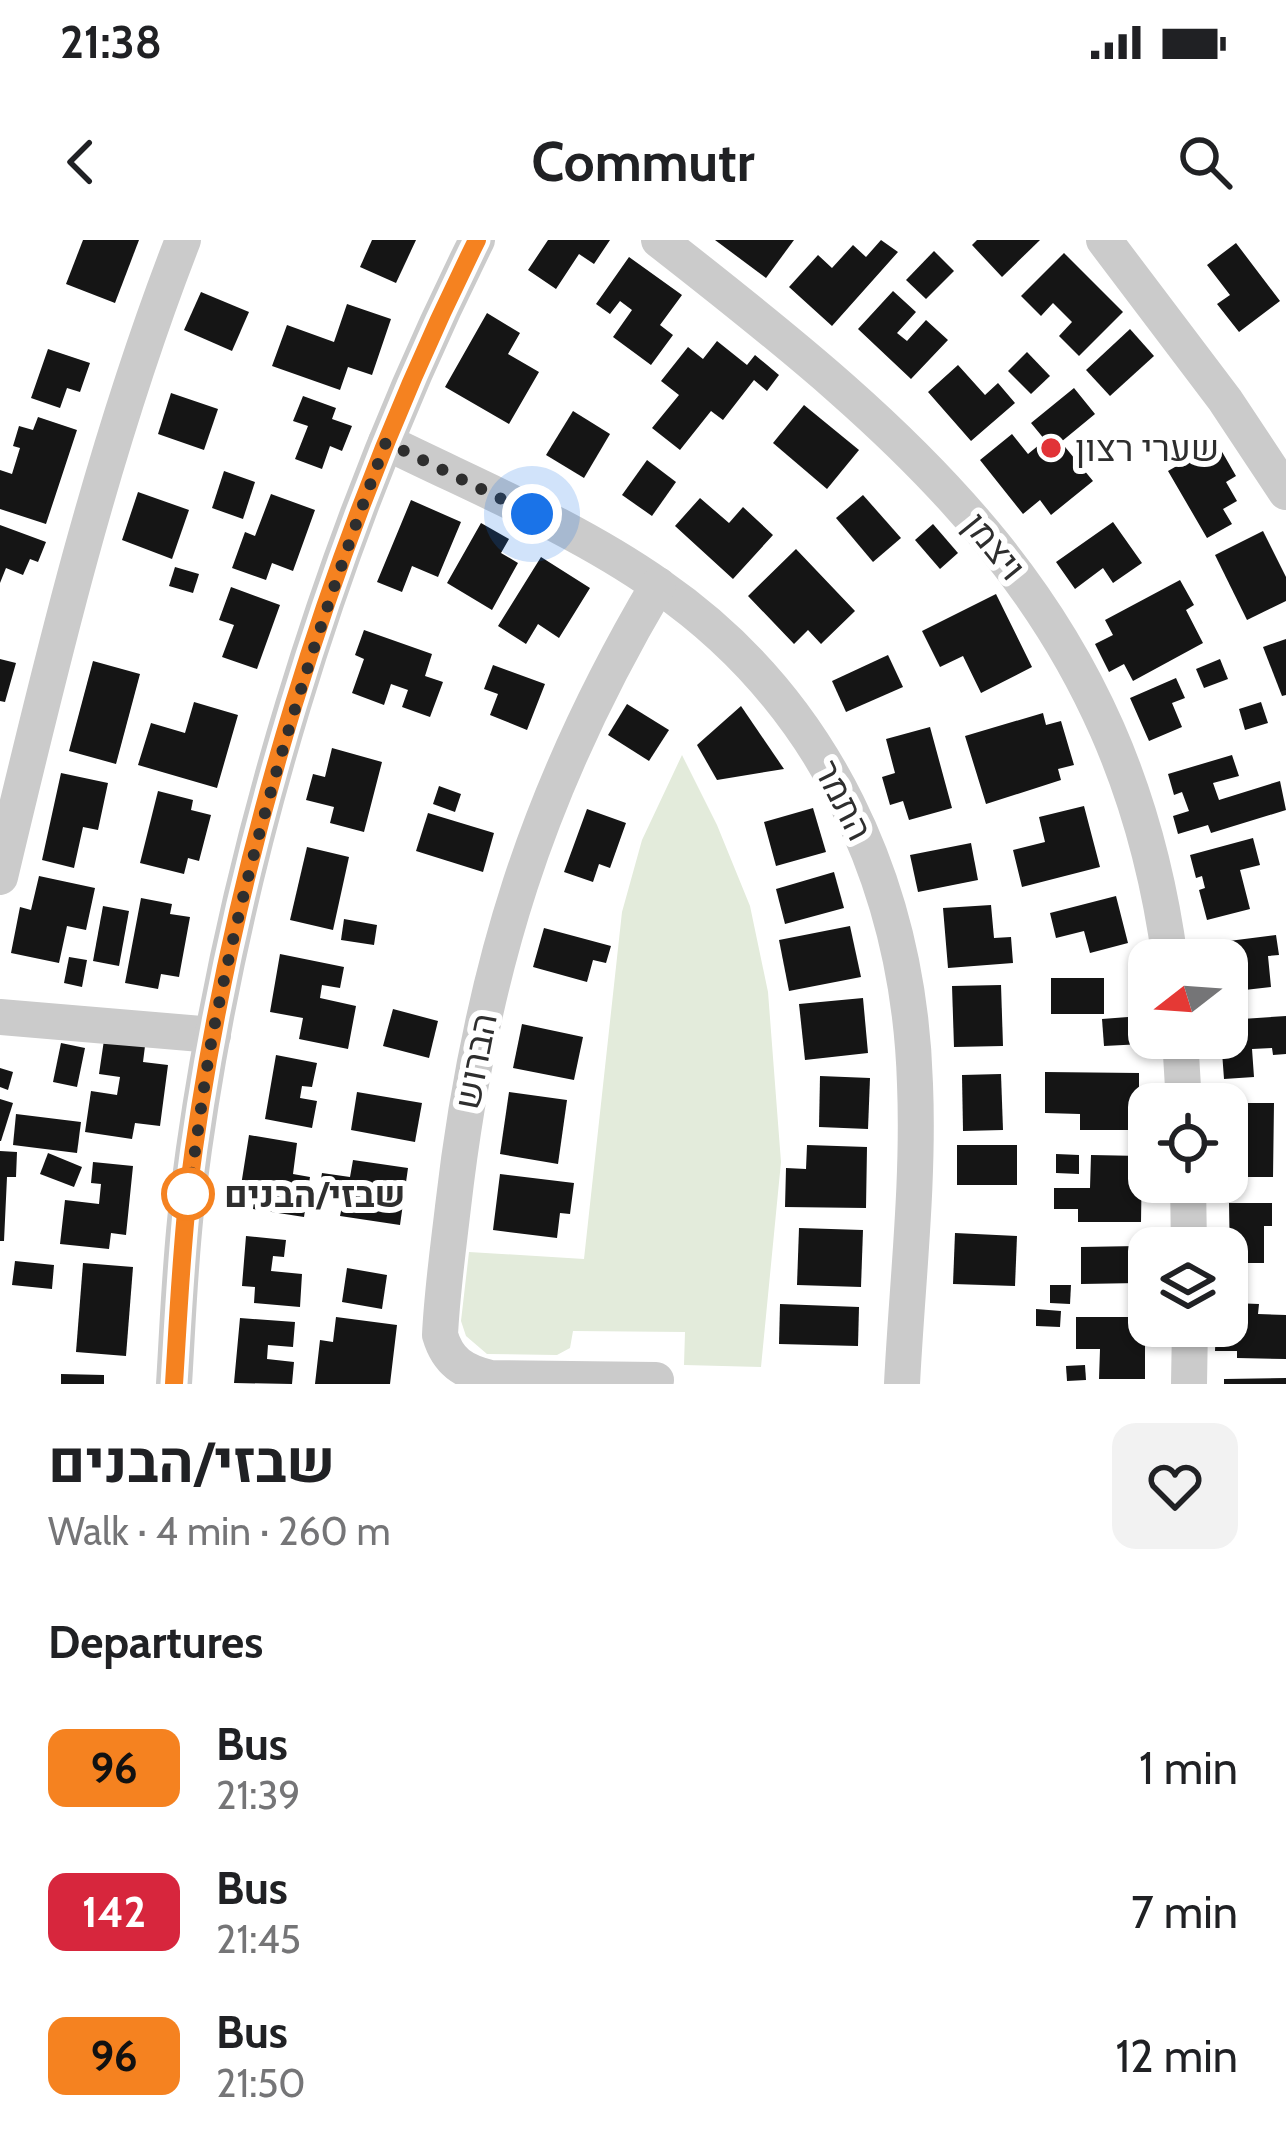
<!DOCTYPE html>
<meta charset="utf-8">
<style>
body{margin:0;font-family:Cabin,Heebo,sans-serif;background:#f2f2f2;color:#202124;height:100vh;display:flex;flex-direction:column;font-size:45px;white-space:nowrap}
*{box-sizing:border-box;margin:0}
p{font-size:39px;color:#757577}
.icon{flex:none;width:66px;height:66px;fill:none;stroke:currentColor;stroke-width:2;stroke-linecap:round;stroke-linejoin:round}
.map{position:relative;height:1144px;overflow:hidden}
.panel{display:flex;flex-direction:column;background:#fff;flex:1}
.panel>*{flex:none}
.badge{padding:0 24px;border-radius:18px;font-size:42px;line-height:78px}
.needle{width:78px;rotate:253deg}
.tools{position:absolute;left:1128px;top:699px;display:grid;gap:24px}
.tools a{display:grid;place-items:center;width:120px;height:120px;border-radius:24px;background:#fff;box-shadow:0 3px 9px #0004;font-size:60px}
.you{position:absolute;width:60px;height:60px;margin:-30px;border:9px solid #fff;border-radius:50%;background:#1a73e8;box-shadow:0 0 0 18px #1a73e833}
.map>.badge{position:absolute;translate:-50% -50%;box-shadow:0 0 0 6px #fff}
h2{padding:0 48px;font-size:45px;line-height:108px}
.round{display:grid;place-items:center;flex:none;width:126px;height:126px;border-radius:24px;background:#f2f2f2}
.summary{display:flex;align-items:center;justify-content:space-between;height:204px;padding:0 48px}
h1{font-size:57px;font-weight:700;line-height:90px}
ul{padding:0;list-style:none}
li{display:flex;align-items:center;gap:36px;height:144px;padding:0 48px}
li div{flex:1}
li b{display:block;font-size:45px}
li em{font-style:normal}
li .badge{min-width:132px;font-weight:700;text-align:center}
.status{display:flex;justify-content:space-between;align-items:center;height:84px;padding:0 60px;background:#fff;direction:ltr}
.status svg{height:33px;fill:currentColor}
header{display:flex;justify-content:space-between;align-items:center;height:156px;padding:0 48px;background:#fff;font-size:54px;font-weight:700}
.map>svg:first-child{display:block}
</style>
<div class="status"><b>21:38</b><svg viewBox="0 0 49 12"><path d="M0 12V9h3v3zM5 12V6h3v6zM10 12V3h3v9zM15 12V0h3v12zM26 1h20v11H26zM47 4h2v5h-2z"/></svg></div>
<header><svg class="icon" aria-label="back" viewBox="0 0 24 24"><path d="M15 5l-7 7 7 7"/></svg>Commutr<svg class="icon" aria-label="search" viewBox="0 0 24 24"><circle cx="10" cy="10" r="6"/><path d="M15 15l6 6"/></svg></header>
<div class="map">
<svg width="1286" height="1144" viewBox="0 0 1286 1144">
<rect width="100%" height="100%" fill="#fff"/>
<path fill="#e3ebdb" d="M682,515L717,585L750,666L768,752L781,922L761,1127L684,1125L685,1092L573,1091L570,1108L557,1115L487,1114L466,1096L461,1081L469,1012L584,1019L622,672L642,600Z"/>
<g fill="#151515">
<path d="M83,0H139L115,63L66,44Z"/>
<path d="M372,0H416L396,43L360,27Z"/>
<path d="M548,0H610L594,24L579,14L556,49L528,30Z"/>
<path d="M715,0H794L766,38Z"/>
<path d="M881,0L898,12L832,86L789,47L818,15L832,28L853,5L866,17Z"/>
<path d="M977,0H1040L1002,37L972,5Z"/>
<path d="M1236,3L1280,61L1239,92L1217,64L1230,55L1207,25Z"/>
<path d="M934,11L954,31L926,59L906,40Z"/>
<path d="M1064,13L1123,72L1079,116L1059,96L1072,82L1053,63L1041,76L1021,56Z"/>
<path d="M629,17L682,55L660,85L673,95L651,125L613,97L632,70L620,61L610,74L596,64Z"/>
<path d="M893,51L916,72L897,93L907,101L926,80L948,100L911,139L858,89Z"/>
<path d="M201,52L249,72L232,111L184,90Z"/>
<path d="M347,64L391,79L372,135L348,127L340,150L272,126L287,85L334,102Z"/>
<path d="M487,73L520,93L508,114L539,132L509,184L445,147Z"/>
<path d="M1130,89L1154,116L1110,156L1086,130Z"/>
<path d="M717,101L747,125L755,115L779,135L767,151L754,140L723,180L711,171L680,210L652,188L679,155L661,141L688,107L703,119Z"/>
<path d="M48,109L90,123L80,152L67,148L60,168L31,158Z"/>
<path d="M1027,112L1050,136L1031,154L1008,131Z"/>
<path d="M958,125L985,155L998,143L1015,163L971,201L928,152Z"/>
<path d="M1074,148L1095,174L1061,202L1093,241L1051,275L1040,260L1023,274L980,220L1012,194L1028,214L1045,200L1031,183Z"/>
<path d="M171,153L218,169L204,210L158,194Z"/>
<path d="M303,156L336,168L332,179L352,186L342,211L330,206L322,229L295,219L308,186L293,181Z"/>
<path d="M804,165L859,210L827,249L773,203Z"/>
<path d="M573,171L610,194L584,238L546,215Z"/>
<path d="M38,177L77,190L46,284L0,269V230L12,234L20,208L13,206L19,186L33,190Z"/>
<path d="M1217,203L1236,236L1226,242L1237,261L1223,269L1232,284L1207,298L1168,231Z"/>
<path d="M647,220L676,242L652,276L622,255Z"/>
<path d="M224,231L255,242L243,279L212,268Z"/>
<path d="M138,252L189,270L172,319L122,300Z"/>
<path d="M271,254L315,270L293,331L272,323L266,340L232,328L245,292L255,296Z"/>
<path d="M863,255L901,298L873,322L836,278Z"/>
<path d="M700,258L729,283L743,267L773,295L733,339L675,286Z"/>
<path d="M411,260L461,282L438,337L412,326L402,352L377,342Z"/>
<path d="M1113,282L1142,323L1113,343L1103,328L1075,349L1056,322Z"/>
<path d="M481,283L509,299L501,313L518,323L492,370L447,343Z"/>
<path d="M933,284L958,313L940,329L915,300Z"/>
<path d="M0,285L46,302L38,322L30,319L23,335L6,328L0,343Z"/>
<path d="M1263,291L1286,337V361L1247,380L1215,315Z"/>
<path d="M796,309L855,371L821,404L808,390L794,404L748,356Z"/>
<path d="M541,317L590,348L559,398L538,384L526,404L498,386Z"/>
<path d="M175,327L199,334L193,353L169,346Z"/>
<path d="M1180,340L1194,365L1186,370L1203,403L1133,441L1124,424L1109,432L1095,404L1113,395L1105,380Z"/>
<path d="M231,347L280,365L257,429L222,417L234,385L219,380Z"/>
<path d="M996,354L1032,427L981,453L963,416L940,427L922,391Z"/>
<path d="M364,390L432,414L425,436L443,442L430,477L402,467L408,450L391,444L384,465L352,453L364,419L355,415Z"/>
<path d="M1286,399V455L1282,456L1263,407Z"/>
<path d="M888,415L903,447L846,472L832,441Z"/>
<path d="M0,419L16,423L5,462L0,461Z"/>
<path d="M1220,419L1228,439L1204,448L1196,429Z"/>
<path d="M93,421L140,434L116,524L69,511Z"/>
<path d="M493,425L545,444L527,490L490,475L498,454L484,449Z"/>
<path d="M1176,438L1185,458L1172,463L1182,487L1149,501L1130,458Z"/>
<path d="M194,462L238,475L217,548L138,525L151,483L185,493Z"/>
<path d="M1261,462L1268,483L1245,490L1239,469Z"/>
<path d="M627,464L669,490L649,521L608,495Z"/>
<path d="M741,466L784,529L717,540L697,505Z"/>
<path d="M1043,473L1046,485L1061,481L1074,525L1058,529L1061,540L986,564L965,496Z"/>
<path d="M930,487L952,568L909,580L903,561L890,565L882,537L895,533L886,499Z"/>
<path d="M332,508L382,522L364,592L330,583L334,567L306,560L313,534L325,537Z"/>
<path d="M1232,515L1239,536L1213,543L1219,560L1280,541L1286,570L1211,593L1208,585L1178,594L1173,576L1189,571L1182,552L1174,555L1168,534Z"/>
<path d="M61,533L108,543L98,590L83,587L74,628L42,620Z"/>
<path d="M439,546L461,554L455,572L433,564Z"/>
<path d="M158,551L193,560L191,570L211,575L199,621L188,618L184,634L140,623Z"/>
<path d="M1084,566L1100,627L1022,647L1013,610L1045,602L1039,577Z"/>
<path d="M813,568L826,612L776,626L764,582Z"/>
<path d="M587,569L626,583L610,628L599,624L593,642L564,632Z"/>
<path d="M428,573L494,593L483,632L416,611Z"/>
<path d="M1253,598L1260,625L1240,630L1250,669L1207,680L1199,650L1205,648L1202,636L1196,638L1190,615Z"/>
<path d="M971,603L978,640L918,652L910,615Z"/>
<path d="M307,607L349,617L333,690L290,680Z"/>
<path d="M834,632L844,668L785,684L776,649Z"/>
<path d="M39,636L95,648L86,690L67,686L59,723L11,713L20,667L31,670Z"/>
<path d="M1116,656L1128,703L1090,713L1084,691L1056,698L1050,673Z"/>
<path d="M141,658L172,664L170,674L190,677L179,737L161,734L158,749L125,743Z"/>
<path d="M991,665L994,698L1011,697L1013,723L948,728L943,668Z"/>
<path d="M103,666L129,671L119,726L93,721Z"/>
<path d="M344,679L377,685L374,705L341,700Z"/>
<path d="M850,686L861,737L789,751L779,700Z"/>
<path d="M544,688L611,706L606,723L593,720L587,742L533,727Z"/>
<path d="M1276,695L1279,715L1268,716L1271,747L1227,752V720H1215L1213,703Z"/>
<path d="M280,714L344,727L340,748L322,745L320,758L356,766L348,809L299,799L303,778L270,772Z"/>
<path d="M69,717L87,720L82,747L64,743Z"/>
<rect x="1051" y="738" width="53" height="36"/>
<path d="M1001,745L1003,806L954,807L952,746Z"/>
<path d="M863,758L868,813L805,820L799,764Z"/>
<path d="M393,769L438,781L429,818L383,806Z"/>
<path d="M1141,776L1143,804L1104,806L1102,779Z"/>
<path d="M1286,776V814L1273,815L1272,808L1252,809L1254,837L1224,839L1221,798H1227V780Z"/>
<path d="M522,784L583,797L574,840L513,828Z"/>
<path d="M104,800L145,806L143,822L168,825L160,886L135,883L132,899L85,892L91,851L117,855L120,837L99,834Z"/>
<path d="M61,803L85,808L77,847L53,842Z"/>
<path d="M276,815L317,823L312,847L302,846L300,858L317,861L312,888L265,879Z"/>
<path d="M0,828L13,832L8,850L0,847Z"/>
<path d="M1045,832L1139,833V890H1080V874L1045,873Z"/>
<path d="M1001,834L1003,890L963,891L962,835Z"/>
<path d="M820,836L870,838L868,889L819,887Z"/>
<path d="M357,852L422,863L415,902L351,890Z"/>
<path d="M509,852L567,860L558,924L500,914Z"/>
<path d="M0,859L13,863L1,901H0Z"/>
<path d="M1248,863H1274L1273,937H1237V929H1227V871L1248,872Z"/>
<path d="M16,874L81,882L77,913L13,905Z"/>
<path d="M249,895L297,903L293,934L310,937L304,977L253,969L255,954L240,952Z"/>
<path d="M807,905L867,907L866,968L785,967L786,928L806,929Z"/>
<rect x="957" y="905" width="60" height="40"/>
<path d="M0,911L17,912L16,937H7L4,1001H0Z"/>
<path d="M48,913L82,927L74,947L40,934Z"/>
<path d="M1056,914L1079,915V934L1056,933Z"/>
<path d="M1091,915L1142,916L1141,982H1078V969H1054V948H1090Z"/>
<path d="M353,920L408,928L400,985L340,976L343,961L318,957L322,933L350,937Z"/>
<path d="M93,922L133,926L126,995L111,993L109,1009L60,1004L65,960L99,964L101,944L91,943Z"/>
<path d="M500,934L574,943L570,974L560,973L557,998L493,990Z"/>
<path d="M1229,963H1272V986H1264V1023H1230Z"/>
<path d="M799,988L863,990L861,1047L797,1045Z"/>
<path d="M955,993L1017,996L1015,1046L953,1044Z"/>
<path d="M246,996L286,1000L284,1017L273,1016L271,1031L302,1034L300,1067L254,1063L255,1047L242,1046Z"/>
<path d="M1138,1006L1139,1043L1081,1044V1007Z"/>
<path d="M15,1021L54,1025L52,1049L12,1045Z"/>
<path d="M83,1023L133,1027L126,1116L76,1112Z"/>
<path d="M347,1028L387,1035L382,1069L342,1062Z"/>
<path d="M1050,1045H1071L1070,1064L1050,1063Z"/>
<path d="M1233,1063L1259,1064L1258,1074L1286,1075V1119L1237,1118V1111H1215L1216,1086H1227V1080H1233Z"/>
<path d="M780,1064L859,1067L858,1106L779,1104Z"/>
<path d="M1036,1069L1061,1071L1060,1087L1036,1086Z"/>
<path d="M336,1077L397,1085L390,1144H315L320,1100L333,1102Z"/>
<path d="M1076,1077H1145V1139H1099L1100,1109H1076Z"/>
<path d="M240,1078L295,1082L293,1107L268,1105L267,1119L294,1122L292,1144L234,1143Z"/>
<path d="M1085,1125L1086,1140L1067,1141L1066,1126Z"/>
<path d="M61,1134L104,1135V1144H61Z"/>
<path d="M1286,1138V1144H1224V1139Z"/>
</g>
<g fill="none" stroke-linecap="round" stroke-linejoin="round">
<g stroke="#cbcbcb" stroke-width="36">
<path d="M659,0C918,202 1124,373 1170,720"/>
<path d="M1104,0L1225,160L1286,252"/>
<path d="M386,202C477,247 575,287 659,346C825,461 909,645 915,844C919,943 907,1045 902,1144"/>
<path d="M0,637C51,423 103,205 183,0"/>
<path d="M0,777L213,795"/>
<path d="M1180,798L1184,864"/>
<path d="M1188,942L1189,1008"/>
<path d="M656,1140L490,1138C463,1131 448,1122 440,1095C442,1052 448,1010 453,967C480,732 537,549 658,345"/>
<path d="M174,1144C178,1081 180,1017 188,954C228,632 332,290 477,0"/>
<path d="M1189,1144L1190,1086"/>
</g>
</g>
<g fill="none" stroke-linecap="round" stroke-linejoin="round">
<g stroke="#fff" stroke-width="27">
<path id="line" d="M174,1144C178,1081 181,1016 188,953C228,632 333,290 477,0"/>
</g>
<use href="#line" stroke="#f58220" stroke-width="18"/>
<path stroke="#2e2e2e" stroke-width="12" stroke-dasharray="0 21.6" d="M188,954C197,905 203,845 213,793C253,591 314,394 386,202L532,274"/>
</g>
<circle fill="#e13337" stroke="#fff" stroke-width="4.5" cx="1051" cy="208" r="12"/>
<circle fill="#fff" stroke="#f58220" stroke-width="6" cx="188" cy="954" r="24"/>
<g text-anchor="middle" stroke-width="12" stroke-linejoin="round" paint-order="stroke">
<g font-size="36" fill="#2e2e2e" stroke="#fff" text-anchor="start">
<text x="1075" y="221">שערי רצון</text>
</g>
<g font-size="36" fill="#2e2e2e" stroke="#fff">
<text transform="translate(995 306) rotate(51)" y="13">ויצמן</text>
<text transform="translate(844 560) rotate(63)" y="13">התמר</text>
<text transform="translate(475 821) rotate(-79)" y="13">הברוש</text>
</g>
<g font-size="36" font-weight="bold" fill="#2e2e2e" stroke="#fff" text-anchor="start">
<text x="224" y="967">שבזי/הבנים</text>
</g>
</g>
</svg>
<div class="tools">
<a><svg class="needle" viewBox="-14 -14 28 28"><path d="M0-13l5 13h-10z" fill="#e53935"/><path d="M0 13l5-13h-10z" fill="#757577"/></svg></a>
<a><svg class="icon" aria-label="locate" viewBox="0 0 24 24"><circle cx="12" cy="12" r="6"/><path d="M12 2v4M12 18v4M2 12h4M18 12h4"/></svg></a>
<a><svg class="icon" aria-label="layers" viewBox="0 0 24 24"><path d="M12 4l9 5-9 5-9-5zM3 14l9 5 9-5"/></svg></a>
</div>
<div class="you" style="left:532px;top:274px"></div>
</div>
<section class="panel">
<div class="summary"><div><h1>שבזי/הבנים</h1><p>Walk · 4 min · 260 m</p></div><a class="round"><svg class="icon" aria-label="heart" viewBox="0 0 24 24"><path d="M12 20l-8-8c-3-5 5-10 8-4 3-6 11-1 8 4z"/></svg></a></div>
<h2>Departures</h2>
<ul>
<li><span class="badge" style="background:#f58220;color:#111">96</span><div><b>Bus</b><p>21:39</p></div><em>1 min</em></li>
<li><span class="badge" style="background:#d7263d;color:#fff">142</span><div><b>Bus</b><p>21:45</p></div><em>7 min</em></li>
<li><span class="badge" style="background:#f58220;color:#111">96</span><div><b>Bus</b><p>21:50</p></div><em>12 min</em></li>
</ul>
</section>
